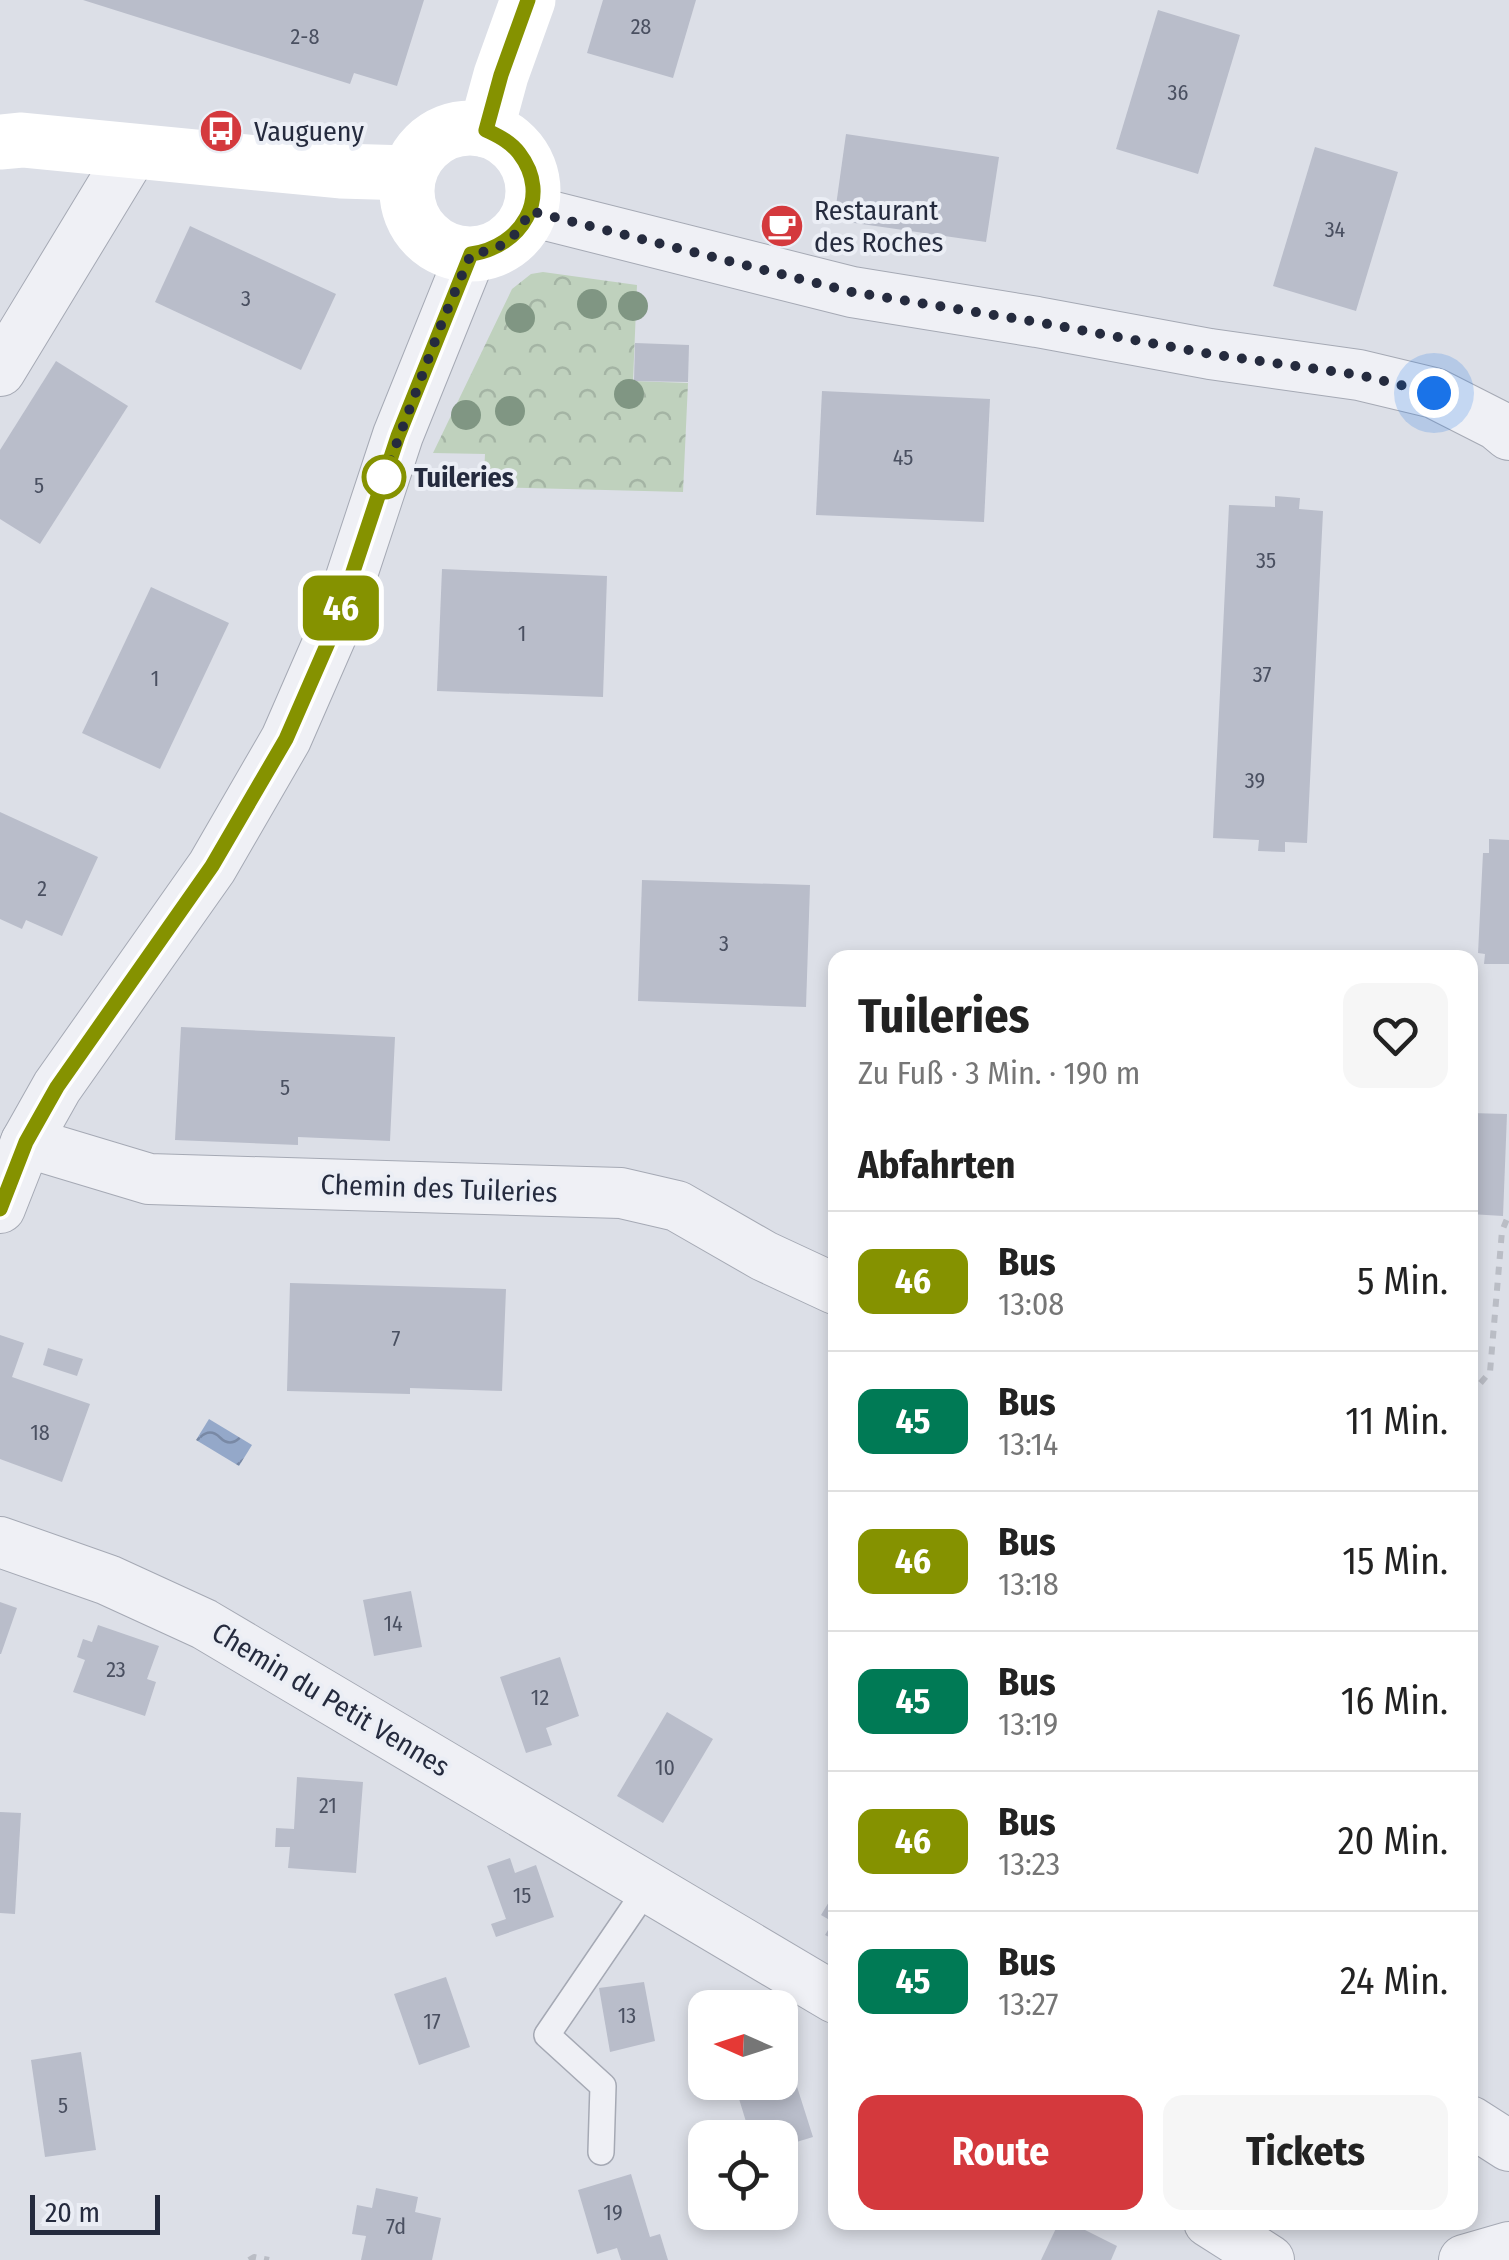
<!DOCTYPE html>
<html lang="de">
<meta charset="utf-8">
<style>
body{margin:0;font-family:"Fira Sans Condensed",sans-serif;background:#f6f6f6;color:#222;height:100vh;display:flex;flex-direction:column;font-size:38px;white-space:nowrap}
*{box-sizing:border-box;margin:0}
p{font-size:32px;color:#767676}
.icon{flex:none;width:55px;height:55px;fill:none;stroke:currentColor;stroke-width:2;stroke-linecap:round;stroke-linejoin:round}
.map{position:relative;flex:1;overflow:hidden}
.drawer{position:absolute;left:828px;top:950px;width:650px;height:1280px;display:flex;flex-direction:column;background:#fff;border-radius:20px;box-shadow:0 5px 15px #0003}
.drawer>*{flex:none}
.badge{padding:0 20px;border-radius:15px;font-size:35px;line-height:65px}
.needle{width:65px;rotate:273deg}
.controls{position:absolute;left:688px;top:1990px;display:grid;gap:20px}
.controls a{display:grid;place-items:center;width:110px;height:110px;border-radius:20px;background:#fff;box-shadow:0 5px 15px #0003;font-size:50px}
.scale{position:absolute;left:30px;bottom:25px;width:130px;box-sizing:border-box;padding-left:10px;border:5px solid #252b3e;border-top:0;font-size:28px;line-height:35px;white-space:nowrap;color:#252b3e;-webkit-text-stroke:8px #ebeef5;paint-order:stroke}
.you{position:absolute;width:50px;height:50px;margin:-25px;border:8px solid #fff;border-radius:50%;background:#1a73e8;box-shadow:0 0 0 15px #1a73e833}
.map>.badge{position:absolute;translate:-50% -50%;box-shadow:0 0 0 5px #fff}
h2{padding:0 30px;font-size:38px;line-height:90px}
.round{display:grid;place-items:center;flex:none;width:105px;height:105px;border-radius:20px;background:#f6f6f6}
.headline{display:flex;align-items:center;justify-content:space-between;height:170px;padding:0 30px}
h1{font-size:48px;font-weight:700;line-height:75px}
.cta{display:flex;gap:20px;margin-top:auto;padding:20px 30px}
.cta a{flex:1;height:115px;border-radius:20px;background:#d4393d;color:#fff;font-size:40px;font-weight:700;line-height:115px;text-align:center}
.cta a+a{background:#f6f6f6;color:#222}
ul{padding:0;list-style:none}
li{display:flex;align-items:center;gap:30px;height:140px;padding:0 30px;border-top:2px solid #e0e0e0}
li div{flex:1}
li b{display:block;font-size:38px}
li em{font-style:normal}
li .badge{min-width:110px;font-weight:700;text-align:center}
.map>svg:first-child{display:block}
</style>
<div class="map">
<svg width="1509" height="2260" viewBox="0 0 1509 2260">
<defs>
<pattern id="forest-crowns" width="20" height="18" patternUnits="userSpaceOnUse" patternTransform="scale(2.5)"><rect width="20" height="18" fill="#bfd1bd"/><path d="M2 6a3 3 0 1 1 6 0M12 15a3 3 0 1 1 6 0" fill="none" stroke="#a4b4a4"/></pattern>
<pattern id="water-waves" width="16" height="10" patternUnits="userSpaceOnUse" patternTransform="scale(2.5)"><rect width="16" height="10" fill="#94a8c9"/><path d="M0 5q4-4 8 0t8 0" fill="none" stroke="#7989a5"/></pattern>
</defs>
<rect width="100%" height="100%" fill="#dcdfe7"/>
<path fill="url(#forest-crowns)" d="M543,272L637,285L633,381L688,383L683,492L491,487L490,475L484,474L485,454L433,453L512,289L531,274Z"/>
<path fill="url(#water-waves)" d="M209,1419L252,1445L239,1466L196,1440Z"/>
<g fill="#b9bdca">
<path d="M83,0H424L397,86L354,73L350,84Z"/>
<path d="M603,0H696L673,78L587,53Z"/>
<path d="M1158,10L1240,35L1198,174L1116,149Z"/>
<path d="M846,134L999,157L986,242L834,220Z"/>
<path d="M1315,147L1398,172L1356,311L1273,286Z"/>
<path d="M190,226L336,294L301,370L155,302Z"/>
<path d="M635,343L689,345L688,382L634,381Z"/>
<path d="M56,361L128,406L40,544L0,519V450Z"/>
<path d="M822,391L990,399L984,522L816,515Z"/>
<path d="M1275,496L1300,498L1299,509L1323,511L1307,843L1285,842V852L1258,851L1259,840L1213,838L1229,505L1275,507Z"/>
<path d="M442,569L607,576L603,697L437,691Z"/>
<path d="M151,587L229,623L160,769L82,733Z"/>
<path d="M0,812L98,857L62,936L26,920L22,929L0,919Z"/>
<path d="M1489,839L1509,840V964H1484L1485,954L1478,953L1483,853H1489Z"/>
<path d="M642,880L810,885L806,1007L638,1001Z"/>
<path d="M181,1027L395,1037L390,1141L298,1137V1145L175,1140Z"/>
<path d="M1470,1113L1507,1114L1503,1216L1470,1214Z"/>
<path d="M290,1283L506,1289L502,1391L410,1388V1394L287,1391Z"/>
<path d="M0,1335L24,1343L12,1377L90,1404L62,1482L0,1459Z"/>
<path d="M48,1348L83,1359L77,1376L43,1365Z"/>
<path d="M411,1591L422,1647L374,1656L363,1600Z"/>
<path d="M0,1602L17,1608L1,1654H0Z"/>
<path d="M98,1625L159,1646L147,1679L156,1682L145,1716L73,1692L85,1660L77,1657L83,1639L92,1642Z"/>
<path d="M560,1657L579,1716L546,1728L552,1745L526,1753L500,1677Z"/>
<path d="M667,1712L713,1739L663,1823L617,1796Z"/>
<path d="M297,1777L363,1782L356,1873L288,1868L290,1847H275L276,1828L294,1829Z"/>
<path d="M0,1812L21,1813L15,1914L0,1913Z"/>
<path d="M510,1858L515,1873L536,1865L554,1917L496,1937L491,1924L506,1919L487,1866Z"/>
<path d="M835,1892V1940L825,1935L833,1922L821,1915Z"/>
<path d="M446,1977L470,2047L419,2065L394,1994Z"/>
<path d="M644,1982L655,2041L610,2052L599,1988Z"/>
<path d="M81,2052L96,2150L45,2157L31,2060Z"/>
<path d="M792,2071L813,2137L780,2147V2138H751L736,2089L756,2082H780V2075Z"/>
<path d="M631,2174L650,2237L660,2234L668,2260H621L617,2248L597,2254L578,2190Z"/>
<path d="M376,2188L418,2197L415,2212L441,2218L432,2260H361L366,2236L352,2234L357,2205L372,2208Z"/>
<path d="M1059,2222H1069L1117,2246L1111,2260H1041Z"/>
</g>
<g fill="none" stroke-linecap="round" stroke-linejoin="round">
<g stroke="#a5a9b4" stroke-width="28">
<path id="lane" d="M601,2152L603,2086L547,2035L648,1887"/>
</g>
<g stroke="#a5a9b4" stroke-width="52">
<g id="street">
<path d="M530,211L852,292L1037,322L1210,354L1359,375L1434,393L1497,425L1509,435"/>
<path d="M0,371L133,152"/>
<path d="M26,1142L149,1179L621,1193L677,1206L764,1256L835,1289"/>
<path d="M0,1208L26,1142L57,1087L212,867L286,739L334,629L398,435L471,254"/>
<path d="M0,1542L108,1580L204,1624L835,1998"/>
<path d="M1470,2121L1509,2146"/>
<path d="M1209,2222L1269,2260"/>
<path d="M1464,2260L1509,2247"/>
</g>
</g>
<g stroke="#babdc5" stroke-width="6" stroke-dasharray="8 8" stroke-linecap="butt">
<path d="M1470,1395L1490,1372L1502,1231L1509,1214"/>
<path d="M249,2260L254,2257L269,2260"/>
</g>
<use href="#lane" stroke="#eff0f5" stroke-width="25"/>
<use href="#street" stroke="#eff0f5" stroke-width="50"/>
<g stroke="#fff" stroke-width="55">
<circle cx="470" cy="191" r="63"/>
<path d="M486,130L501,75L528,0"/>
<path d="M0,142L22,140L340,171L409,173"/>
</g>
</g>
<g fill="#809683">
<circle cx="592" cy="304" r="15"/>
<circle cx="633" cy="306" r="15"/>
<circle cx="520" cy="318" r="15"/>
<circle cx="629" cy="394" r="15"/>
<circle cx="510" cy="411" r="15"/>
<circle cx="466" cy="415" r="15"/>
</g>
<g fill="none" stroke-linecap="round" stroke-linejoin="round">
<g stroke="#fff" stroke-width="22">
<path id="line" d="M0,1209L26,1142L57,1087L212,866L286,739L334,629L398,436L471,254C521,247 553,197 519,153C510,141 498,136 486,130L501,75L528,0"/>
</g>
<use href="#line" stroke="#859200" stroke-width="15"/>
<path stroke="#252b3e" stroke-width="10" stroke-dasharray="0 18" d="M384,477L443,320L471,254C502,250 516,239 530,211L852,292L1037,322L1210,354L1359,375L1434,393"/>
</g>
<defs>
<g id="bus-disc" transform="scale(2.25)"><circle r="9.5" fill="#d4393d" stroke="#ebeef5"/><path d="M-5-6H5V4H4V6H2V4H-2V6H-4V4H-5ZM-3.5-4V0h7V-4ZM-3.5 1.2v1.5H-2V1.2ZM2 1.2v1.5H3.5V1.2Z" fill="#fff"/></g>
<g id="cafe-disc" transform="scale(2.25)"><circle r="9.5" fill="#d4393d" stroke="#ebeef5"/><path d="M-5.5-4.5H6V0H3Q3 3.5 0 3.5H-2.5Q-5.5 3.5-5.5 0ZM3-3.2v2h1.7v-2ZM-6 4.5H4V6H-6Z" fill="#fff"/></g>
</defs>
<g fill-rule="evenodd">
<use href="#bus-disc" x="221" y="131"/>
<use href="#cafe-disc" x="782" y="226"/>
</g>
<circle fill="#fff" stroke="#859200" stroke-width="5" cx="384" cy="477" r="20"/>
<g text-anchor="middle" stroke-width="8" stroke-linejoin="round" paint-order="stroke">
<g font-size="22" fill="#4a5061">
<text x="641" y="34">28</text>
<text x="305" y="44">2-8</text>
<text x="1178" y="100">36</text>
<text x="1335" y="237">34</text>
<text x="246" y="306">3</text>
<text x="903" y="465">45</text>
<text x="39" y="493">5</text>
<text x="1266" y="568">35</text>
<text x="522" y="641">1</text>
<text x="1262" y="682">37</text>
<text x="155" y="686">1</text>
<text x="1255" y="788">39</text>
<text x="42" y="896">2</text>
<text x="724" y="951">3</text>
<text x="285" y="1095">5</text>
<text x="396" y="1346">7</text>
<text x="40" y="1440">18</text>
<text x="393" y="1631">14</text>
<text x="116" y="1677">23</text>
<text x="540" y="1705">12</text>
<text x="665" y="1775">10</text>
<text x="328" y="1813">21</text>
<text x="522" y="1903">15</text>
<text x="627" y="2023">13</text>
<text x="432" y="2029">17</text>
<text x="63" y="2113">5</text>
<text x="613" y="2220">19</text>
<text x="396" y="2234">7d</text>
</g>
<g font-size="28" fill="#252b3e" stroke="#ebeef5" text-anchor="start">
<text x="254" y="141">Vaugueny</text>
<text x="814" y="220">Restaurant<tspan x="814" dy="32">des Roches</tspan></text>
</g>
<g font-size="28" font-weight="bold" fill="#252b3e" stroke="#ebeef5" text-anchor="start">
<text x="414" y="487">Tuileries</text>
</g>
<g font-size="28" fill="#252b3e" stroke="#ebeef5">
<text transform="translate(439 1188) rotate(2)" y="10">Chemin des Tuileries</text>
<text transform="translate(331 1699) rotate(31)" y="10">Chemin du Petit Vennes</text>
</g>
</g>
</svg>
<div class="controls">
<a><svg class="needle" viewBox="-14 -14 28 28"><path d="M0-13l5 13h-10z" fill="#e53935"/><path d="M0 13l5-13h-10z" fill="#767676"/></svg></a>
<a><svg class="icon" aria-label="locate" viewBox="0 0 24 24"><circle cx="12" cy="12" r="6"/><path d="M12 2v4M12 18v4M2 12h4M18 12h4"/></svg></a>
</div>
<div class="scale">20 m</div>
<div class="you" style="left:1434px;top:393px"></div>
<b class="badge" style="left:341px;top:608px;background:#859200;color:#fff">46</b>
<section class="drawer">
<div class="headline"><div><h1>Tuileries</h1><p>Zu Fuß · 3 Min. · 190 m</p></div><a class="round"><svg class="icon" aria-label="heart" viewBox="0 0 24 24"><path d="M12 20l-8-8c-3-5 5-10 8-4 3-6 11-1 8 4z"/></svg></a></div>
<h2>Abfahrten</h2>
<ul>
<li><span class="badge" style="background:#859200;color:#fff">46</span><div><b>Bus</b><p>13:08</p></div><em>5 Min.</em></li>
<li><span class="badge" style="background:#007a55;color:#fff">45</span><div><b>Bus</b><p>13:14</p></div><em>11 Min.</em></li>
<li><span class="badge" style="background:#859200;color:#fff">46</span><div><b>Bus</b><p>13:18</p></div><em>15 Min.</em></li>
<li><span class="badge" style="background:#007a55;color:#fff">45</span><div><b>Bus</b><p>13:19</p></div><em>16 Min.</em></li>
<li><span class="badge" style="background:#859200;color:#fff">46</span><div><b>Bus</b><p>13:23</p></div><em>20 Min.</em></li>
<li><span class="badge" style="background:#007a55;color:#fff">45</span><div><b>Bus</b><p>13:27</p></div><em>24 Min.</em></li>
</ul>
<div class="cta"><a>Route</a><a>Tickets</a></div>
</section>
</div>
